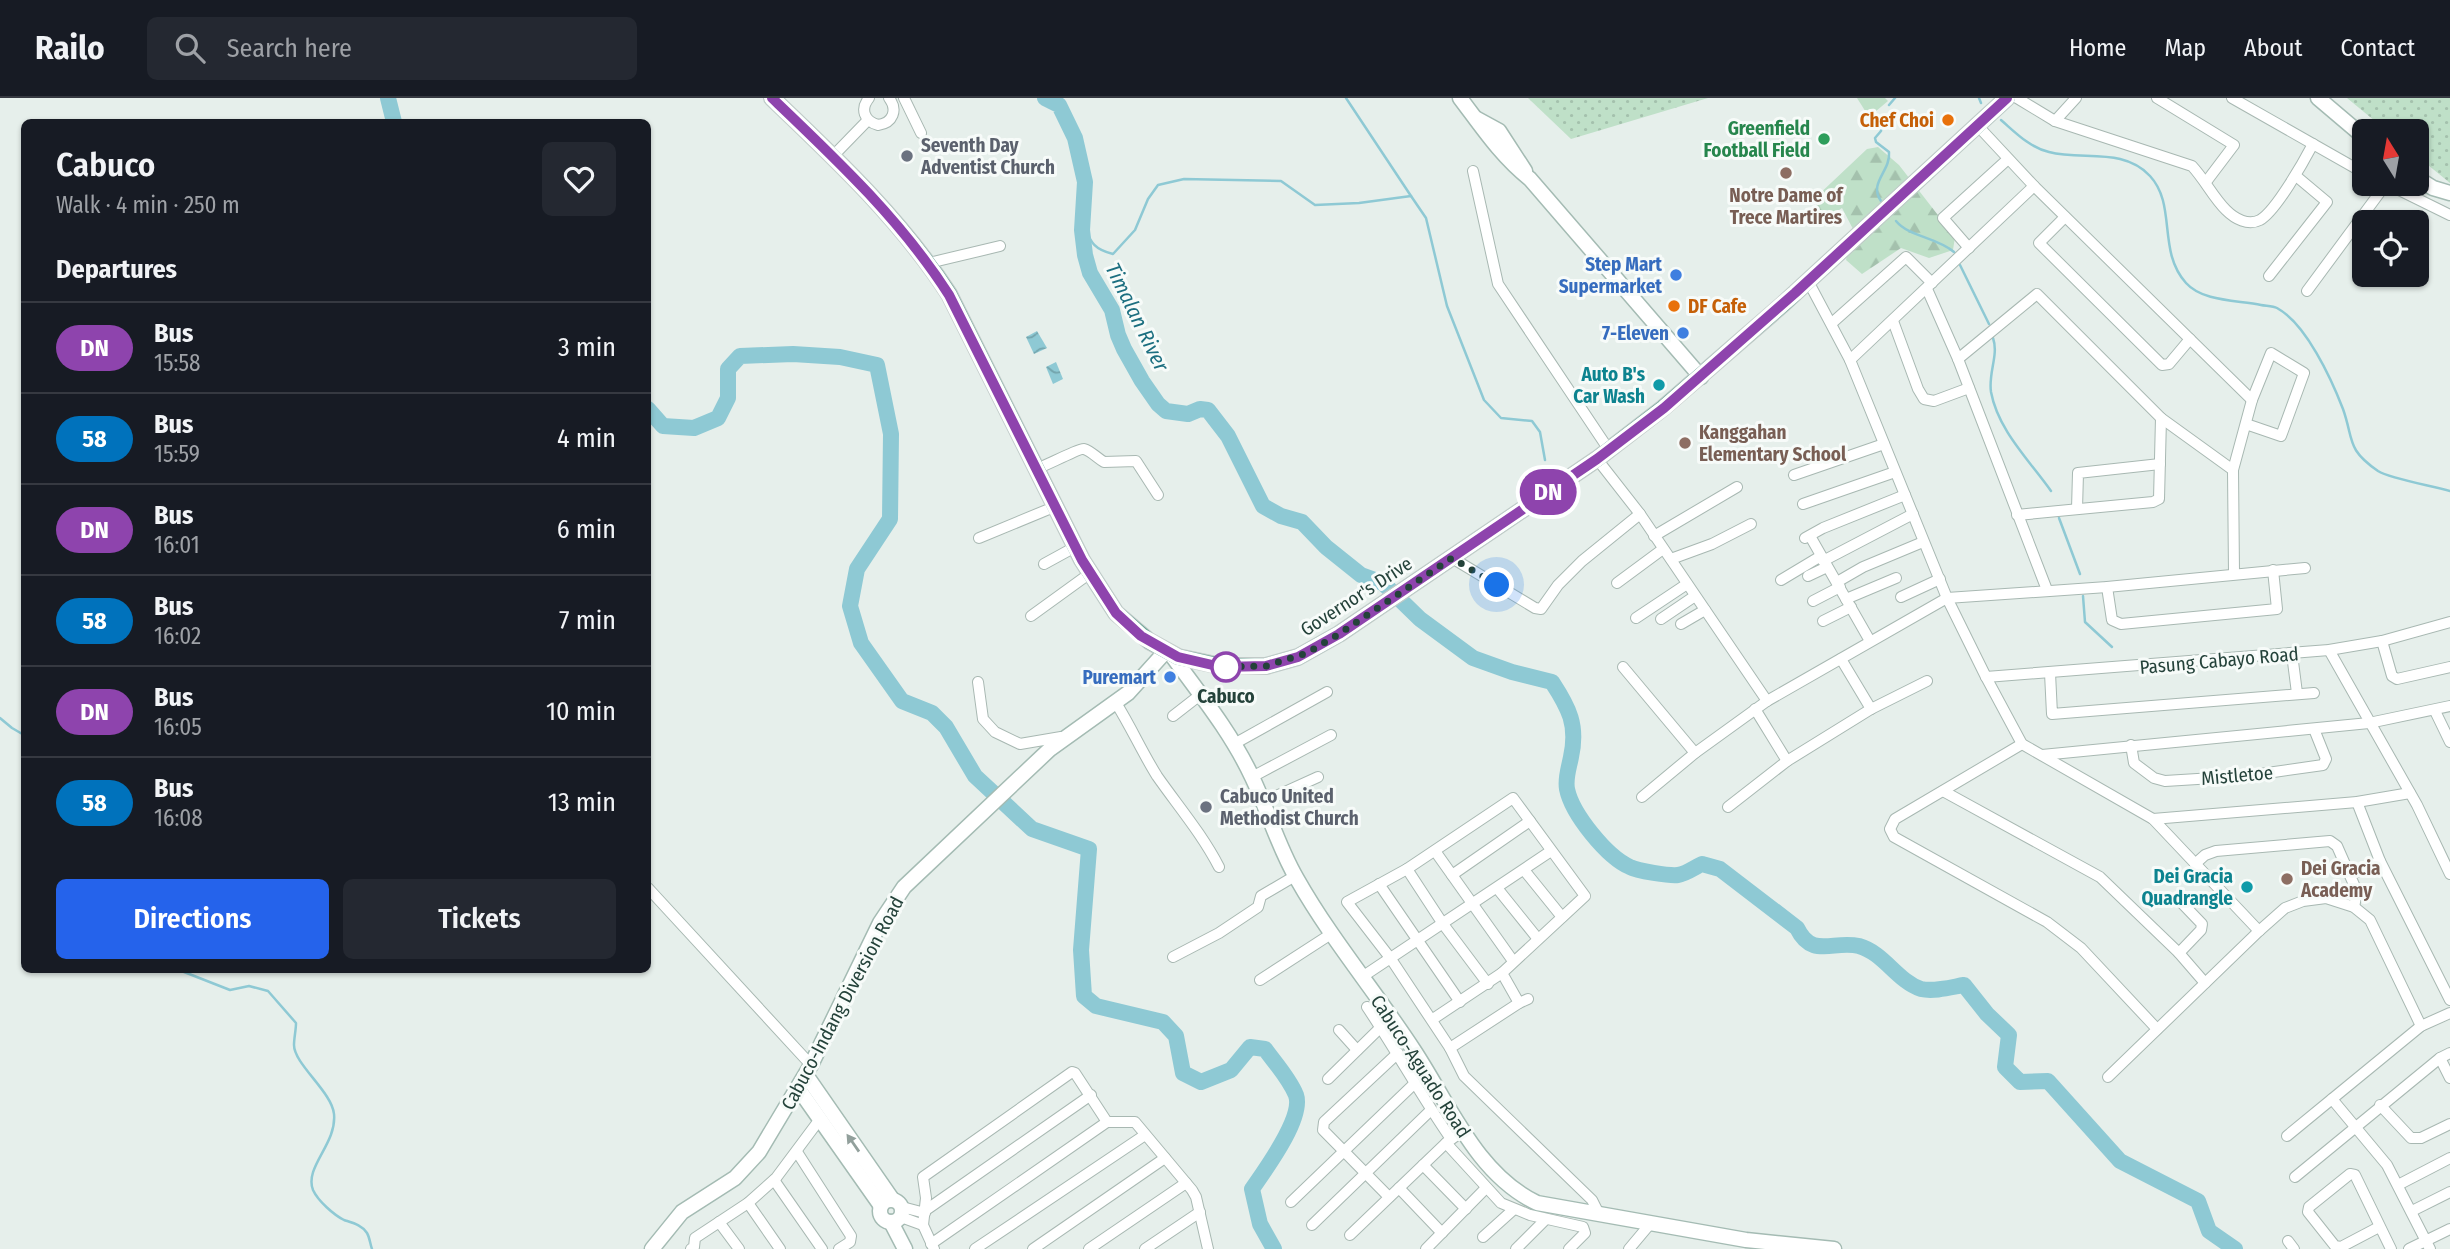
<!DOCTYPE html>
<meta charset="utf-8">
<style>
body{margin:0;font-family:"Fira Sans Condensed",sans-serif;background:#242831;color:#f1f3f6;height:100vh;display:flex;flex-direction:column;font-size:26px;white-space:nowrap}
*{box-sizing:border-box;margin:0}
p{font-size:23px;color:#9ea1a6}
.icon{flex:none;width:38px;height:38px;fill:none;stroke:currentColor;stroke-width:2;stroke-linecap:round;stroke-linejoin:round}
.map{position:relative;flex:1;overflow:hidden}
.panel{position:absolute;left:21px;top:21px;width:630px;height:854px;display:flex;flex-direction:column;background:#171b24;border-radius:10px;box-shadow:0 2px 5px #0004}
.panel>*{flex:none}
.badge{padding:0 14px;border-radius:23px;font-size:24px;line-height:46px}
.needle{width:46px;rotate:349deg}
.controls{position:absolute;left:2352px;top:21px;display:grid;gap:14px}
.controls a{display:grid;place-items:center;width:77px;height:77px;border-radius:10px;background:#171b24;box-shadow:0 2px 5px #0004;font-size:35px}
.you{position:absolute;width:35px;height:35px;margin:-18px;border:5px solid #fff;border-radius:50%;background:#1a73e8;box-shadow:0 0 0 10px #1a73e833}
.map>.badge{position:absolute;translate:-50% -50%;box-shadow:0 0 0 4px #fff}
h2{padding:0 35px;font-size:26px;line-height:63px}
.round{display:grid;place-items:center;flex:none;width:74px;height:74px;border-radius:10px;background:#242831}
.overview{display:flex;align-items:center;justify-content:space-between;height:119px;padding:0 35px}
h1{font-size:33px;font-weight:600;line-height:52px}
.cta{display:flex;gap:14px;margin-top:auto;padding:14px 35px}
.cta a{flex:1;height:80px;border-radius:10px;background:#2563eb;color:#fff;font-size:28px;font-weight:600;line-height:80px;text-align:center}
.cta a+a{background:#242831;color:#f1f3f6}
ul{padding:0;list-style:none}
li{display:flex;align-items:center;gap:21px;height:91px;padding:0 35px;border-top:2px solid #363941}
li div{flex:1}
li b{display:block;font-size:26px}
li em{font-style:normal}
li .badge{min-width:77px;font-weight:700;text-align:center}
header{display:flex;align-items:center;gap:42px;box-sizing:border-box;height:98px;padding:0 35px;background:#171b24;border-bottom:2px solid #363941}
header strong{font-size:33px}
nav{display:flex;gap:38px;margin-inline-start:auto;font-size:24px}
.search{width:490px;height:63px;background:#242831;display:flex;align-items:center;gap:18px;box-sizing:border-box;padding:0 24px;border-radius:10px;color:#9ea1a6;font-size:26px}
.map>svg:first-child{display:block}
</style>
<header>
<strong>Railo</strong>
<div class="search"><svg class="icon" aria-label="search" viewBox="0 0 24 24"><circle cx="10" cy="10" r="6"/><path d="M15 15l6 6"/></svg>Search here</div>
<nav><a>Home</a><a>Map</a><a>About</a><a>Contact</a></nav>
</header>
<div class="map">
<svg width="2450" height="1151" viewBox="0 0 2450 1151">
<defs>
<pattern id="grass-dots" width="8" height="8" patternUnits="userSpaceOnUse" patternTransform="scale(1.75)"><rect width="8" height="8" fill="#bfe0c8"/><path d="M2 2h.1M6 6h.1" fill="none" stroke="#a4c1ad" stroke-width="1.8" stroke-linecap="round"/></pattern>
<pattern id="forest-firs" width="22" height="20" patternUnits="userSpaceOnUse" patternTransform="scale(1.75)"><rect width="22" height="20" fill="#bfe0c8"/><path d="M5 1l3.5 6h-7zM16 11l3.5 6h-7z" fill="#a4c1ad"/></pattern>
<pattern id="water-waves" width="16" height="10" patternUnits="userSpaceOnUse" patternTransform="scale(1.75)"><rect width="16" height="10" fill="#8ec9d4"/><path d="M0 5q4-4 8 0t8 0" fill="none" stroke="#74a5ad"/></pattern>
</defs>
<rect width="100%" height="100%" fill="#e6efeb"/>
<g fill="url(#grass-dots)">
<path d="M1528,0H1708L1571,41Z"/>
<path d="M2347,0H2450V85L2417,58V33H2387Z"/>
</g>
<path fill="url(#forest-firs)" d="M1878,49L1899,67L1955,139L1953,152L1929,160L1901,150L1862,176L1846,162L1853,131L1842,110L1822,124L1814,101L1867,51Z"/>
<path fill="#bfe0c8" d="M1857,0H1885L1888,3L1869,19Z"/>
<g fill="url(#water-waves)">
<path d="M1037,233L1047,250L1034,256L1026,239Z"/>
<path d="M1056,264L1063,281L1053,286L1046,269Z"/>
</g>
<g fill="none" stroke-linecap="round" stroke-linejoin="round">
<g stroke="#8ec9d4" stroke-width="2.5">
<path d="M1346,0L1411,98"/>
<path d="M1979,0L1981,5"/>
<path d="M1889,7L1895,0"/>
<path d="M2001,22C2016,35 2029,49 2049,54C2083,63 2123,49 2150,78C2177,107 2157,153 2186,185C2203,204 2238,202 2261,207C2266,208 2273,208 2277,210C2306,226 2331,280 2343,311C2354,342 2346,351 2378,373C2391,381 2433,388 2450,393"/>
<path d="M1881,103C1868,85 1891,73 1889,54L1876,44L1875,40L1881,33V24"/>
<path d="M1896,123C1909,139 1937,139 1954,154"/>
<path d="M1083,127C1091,144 1093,151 1113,156L1135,132L1148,101L1158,87L1184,81L1281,83L1315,107L1359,105L1411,98L1426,120L1447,208L1484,302L1501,320L1532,323L1540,334L1545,362"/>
<path d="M1960,167L1989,226"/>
<path d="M1993,240C1999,257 1988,275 1991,294C1998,332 2029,362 2051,393"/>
<path d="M2059,420L2080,476"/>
<path d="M2083,498L2085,524L2112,549"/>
<path d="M0,620L12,630L24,637"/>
<path d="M179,872L230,892L249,888L268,893L296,925C296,932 294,940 294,947C294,966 332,994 334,1016C337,1046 304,1069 313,1092C318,1103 334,1117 344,1122C353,1125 362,1127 367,1135C370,1140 370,1146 372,1151"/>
</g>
<g stroke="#8ec9d4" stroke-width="16">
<path d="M388,0L394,24"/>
<path d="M1045,0L1059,7L1075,40L1085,84L1082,132L1085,157L1090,175L1112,212L1118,237L1124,251L1142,283L1158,306L1166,313L1188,316L1200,311L1208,312L1228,338L1263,408L1281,418L1302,424L1326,449L1361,477L1383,485L1420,521L1473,560L1512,574L1552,584C1569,610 1578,627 1571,659C1569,670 1565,680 1567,691C1572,716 1607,759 1630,769C1637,773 1670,778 1678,777C1686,776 1695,769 1702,766L1720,771L1797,830C1812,861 1833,842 1859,848C1884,855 1897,883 1921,891C1934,894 1952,889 1964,887L1987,916L2009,937L2005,969L2020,984L2048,983L2120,1063L2198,1103L2209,1133L2235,1151"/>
<path d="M648,311L663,328L694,330L718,320L728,300V271L740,258L793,256L840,259L877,267L891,336L890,421L857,471L850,508L861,545L902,603L932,615L946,629L975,678L1032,731L1089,751L1081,852L1084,898L1096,908L1163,924L1176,938L1183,975L1201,984L1231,972L1250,949L1265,951C1275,965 1289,980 1296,997C1304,1020 1265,1072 1252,1091L1260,1126L1274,1151"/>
</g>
<g stroke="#a8b8b2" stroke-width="12">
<g id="street">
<path d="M869,0C860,11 864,23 878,27C893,25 898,12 889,0"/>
<path d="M904,0L921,35"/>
<path d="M2017,0L2055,23"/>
<path d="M2076,0L2055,23L2192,68C2205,82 2213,99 2226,112C2235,121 2248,128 2260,122C2276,113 2304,63 2313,46"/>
<path d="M2157,0L2234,47L2206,84"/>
<path d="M2232,0L2364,75"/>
<path d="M1977,27L2034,88L2252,302"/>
<path d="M833,58L868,22"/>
<path d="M1473,73L1498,186L1609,352"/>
<path d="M2387,86L2450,117"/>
<path d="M2065,119L2039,145L2162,267L2169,266L2190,241"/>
<path d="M1969,150L1943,120L2008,61"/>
<path d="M929,165L1000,148"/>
<path d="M2269,178L2327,104L2296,78"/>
<path d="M1808,183L1850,262L1947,500L1986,579L2022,646L2153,721L2259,833"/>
<path d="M1927,191L1958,261L2047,492"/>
<path d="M2307,193L2386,86"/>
<path d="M1893,223L1918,291L1924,301L1934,303L1969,290"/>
<path d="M1832,225L1906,159L1932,185"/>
<path d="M1958,261L2037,196L2161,320L2233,372"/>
<path d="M1850,262L2034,88"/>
<path d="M1597,361L1640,416L1767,603"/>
<path d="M1036,371C1045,368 1080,350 1084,351C1091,353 1097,360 1104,364L1136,363L1158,397"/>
<path d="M1794,377L1884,346"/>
<path d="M1803,406L1895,374"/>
<path d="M2077,411L2078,375L2160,366"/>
<path d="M2017,417L2153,404L2159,401L2161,320"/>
<path d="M1654,438L1737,389"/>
<path d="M1810,438L1870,543"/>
<path d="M979,440L1054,409"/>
<path d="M1805,440L1823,430L1905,397"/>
<path d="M1452,460L1535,510L1541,511L1558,487L1582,463L1640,416"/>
<path d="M1671,461L1712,446L1751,426"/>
<path d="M1823,463L1913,416"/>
<path d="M1044,466L1075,449"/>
<path d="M2234,475L2233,372L2252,302L2271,255L2304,275L2281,338L2246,326"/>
<path d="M1808,478L1827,469"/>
<path d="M1781,482L1821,458"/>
<path d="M1837,484L1863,469L1923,444"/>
<path d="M1617,485L1663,451"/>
<path d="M2107,489L2112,522L2121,526L2277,511L2273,472"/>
<path d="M1901,499L1940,481"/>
<path d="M1846,501L1896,480"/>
<path d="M1813,503L1840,489"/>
<path d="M1031,518L1089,476"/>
<path d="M1636,520L1687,486"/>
<path d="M1661,521L1695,498"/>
<path d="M1823,523L1851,509"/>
<path d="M1681,526L1705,512"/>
<path d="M2382,543L2392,578L2397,581L2450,569"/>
<path d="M2329,552L2417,707L2450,776"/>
<path d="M2292,556L2297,595"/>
<path d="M1841,561L1871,611"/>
<path d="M1623,569L1695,655"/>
<path d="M2050,575L2052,616L2314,595"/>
<path d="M1986,579L2329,552L2382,543L2450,524"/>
<path d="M978,584L983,621L995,634L1020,646L1061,639"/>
<path d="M1116,605C1131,629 1142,654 1157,678C1178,708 1202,736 1219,769"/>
<path d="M1755,611L1787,663"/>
<path d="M2435,613L2450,644"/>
<path d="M1173,618L1200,597"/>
<path d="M1234,646L1327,594"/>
<path d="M2022,646L1895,721L1890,731L1894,739L2047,824L2081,850L2157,931"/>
<path d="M2131,647L2134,665L2154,680L2165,683L2246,678L2323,667L2326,661L2314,631"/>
<path d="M2042,657L2369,625L2450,608"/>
<path d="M1252,679L1331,637"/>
<path d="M1943,693L2100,779L2179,855L2205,885"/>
<path d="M1642,699L1695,655L1767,603L1947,500L2107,489L2305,470"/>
<path d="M1263,704L1318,679"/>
<path d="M2357,704L2380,763L2450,902"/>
<path d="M1728,709L1787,663L1871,611L1927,583"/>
<path d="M2153,721L2357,704L2410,695"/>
<path d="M1435,753L1513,863"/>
<path d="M2195,766L2205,757L2216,753L2330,743L2337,748L2355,789L2357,794L2354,809"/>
<path d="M1407,771L1443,826L1488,886"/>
<path d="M1524,772L1562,819"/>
<path d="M1452,777L1530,723"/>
<path d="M2350,777L2380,763"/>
<path d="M1379,786L1460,904"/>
<path d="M648,790L811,967"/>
<path d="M1497,790L1538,841"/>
<path d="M2178,801L2202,826L2201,832L2179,855"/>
<path d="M1173,859L1219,835L1258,809L1261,798L1295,778"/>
<path d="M1362,879L1551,753"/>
<path d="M1260,882L1331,836"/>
<path d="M1519,905L1450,950L1464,978L1592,1102L1599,1116"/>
<path d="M1367,909C1396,952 1421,998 1451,1041"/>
<path d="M1433,921L1502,875"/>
<path d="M1339,932L1357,952"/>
<path d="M1450,950L1391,861L1347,804L1407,771L1513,700L1585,798L1502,875L1519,905L1528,901"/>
<path d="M2440,960L2450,980"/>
<path d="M2108,979L2259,833L2285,810L2303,803L2326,800L2354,809L2370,822L2421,928"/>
<path d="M1328,981L1381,929"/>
<path d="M2380,1007L2411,1040H2421L2450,1026"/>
<path d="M1463,1033L1446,1045L1501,1105L1530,1117L1583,1129L1585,1135L1569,1151"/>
<path d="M2287,1038L2332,1001"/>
<path d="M797,1054L851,1138L850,1144L839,1151"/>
<path d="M1423,1067L1466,1111"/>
<path d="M2295,1079L2440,960L2450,955"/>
<path d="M774,1082L822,1151"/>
<path d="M2398,1087L2450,1060"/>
<path d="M1399,1090L1442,1135"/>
<path d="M1389,1099L1323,1032L1324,1024L1398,955"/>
<path d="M1291,1104L1415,985"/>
<path d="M748,1105L780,1151"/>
<path d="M902,1109L925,1115"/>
<path d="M926,1112L1091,997"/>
<path d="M2412,1113L2450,1094"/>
<path d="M901,1119L923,1127"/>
<path d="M719,1124L739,1151"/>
<path d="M1312,1127L1431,1012"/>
<path d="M2379,1129L2341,1149L2335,1148L2308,1114L2309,1109L2350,1076L2355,1077L2391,1151"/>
<path d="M1350,1137L1446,1045"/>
<path d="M1483,1139L1513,1112"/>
<path d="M2288,1143L2294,1151"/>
<path d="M931,1146L1107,1024"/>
<path d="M691,1151L694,1149L695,1140L748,1105L776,1080L820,1021"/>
<path d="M934,1151L923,1127L926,1100L923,1079L1072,974L1075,975L1107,1024H1135L1192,1092L1196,1099L1208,1151"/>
<path d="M975,1151L1145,1037"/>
<path d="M1033,1151L1165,1060"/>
<path d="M1089,1151L1186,1085"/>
<path d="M1145,1151L1200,1114"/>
<path d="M1426,1151L1486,1090"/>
<path d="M1516,1151L1546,1121"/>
<path d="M1629,1151L1650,1126"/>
<path d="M2409,1151L2450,1131"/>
<path d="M2430,1151L2387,1067L2332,1001L2421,928L2450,915"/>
</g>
</g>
<g stroke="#a4bbb3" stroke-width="17">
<g id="secondary">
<path d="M1460,0C1482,29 1501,58 1530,81L1701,279"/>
<path d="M2318,0L2364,39"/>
<path d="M1477,21L1499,33L1525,73"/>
<path d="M2417,80L2433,90L2450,95"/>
<path d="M1170,555C1199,595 1231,634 1252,679C1268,712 1278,749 1297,781C1331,841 1375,893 1413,951C1449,1005 1476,1076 1537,1105L1746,1142L1834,1151"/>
<path d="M806,977L892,1101"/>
<path d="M798,990L881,1108"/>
<circle cx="891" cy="1113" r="11"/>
<path d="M891,1124L905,1151"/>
<path d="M652,1151L682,1114L735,1080L759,1054L811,967L880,825L904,789L1050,651L1128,595L1166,553"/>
</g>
</g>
<g stroke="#c2cac8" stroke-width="18">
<path id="primary" d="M772,0C836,61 901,122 949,196L1082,462L1116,515L1149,543L1178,559L1221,568H1266L1298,559L1339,536L1597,361L1663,310L1782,207L2007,0"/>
</g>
<use href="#street" stroke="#fff" stroke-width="10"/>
<use href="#secondary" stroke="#fff" stroke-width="14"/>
<use href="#primary" stroke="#6aa596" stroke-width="16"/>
</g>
<defs><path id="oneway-solid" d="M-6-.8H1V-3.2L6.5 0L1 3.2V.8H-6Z" transform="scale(1.75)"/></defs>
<use fill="#92a09c" href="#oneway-solid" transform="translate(853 1045) rotate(-125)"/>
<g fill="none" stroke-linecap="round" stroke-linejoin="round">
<g stroke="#fff" stroke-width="16">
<path id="line" d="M772,0C836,61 901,122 949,197L1082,462L1116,515L1141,538L1178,559L1221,569L1266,568L1298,559L1339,536L1597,361L1664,310L1795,195L2007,0"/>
</g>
<use href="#line" stroke="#8e44ad" stroke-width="10"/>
<path stroke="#24423a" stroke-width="7" stroke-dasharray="0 12.6" d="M1226,569H1221L1266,568L1307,555L1339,536L1452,460L1497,487"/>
</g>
<g fill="#e8710a" stroke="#f7fbf9" stroke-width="2.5">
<circle cx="1948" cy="22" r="7"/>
<circle cx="1674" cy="208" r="7"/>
</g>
<circle fill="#2e9e5b" stroke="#f7fbf9" stroke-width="2.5" cx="1824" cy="41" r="7"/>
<g fill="#6b7280" stroke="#f7fbf9" stroke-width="2.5">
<circle cx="907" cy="58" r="7"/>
<circle cx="1206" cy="709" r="7"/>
</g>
<g fill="#8d6e63" stroke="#f7fbf9" stroke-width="2.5">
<circle cx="1786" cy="75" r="7"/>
<circle cx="1685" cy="345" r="7"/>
<circle cx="2287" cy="781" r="7"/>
</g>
<g fill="#3f7fe0" stroke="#f7fbf9" stroke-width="2.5">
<circle cx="1676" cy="177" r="7"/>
<circle cx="1683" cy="235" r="7"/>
<circle cx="1170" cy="579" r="7"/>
</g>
<g fill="#0f9aa8" stroke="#f7fbf9" stroke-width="2.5">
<circle cx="1659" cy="287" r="7"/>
<circle cx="2247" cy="789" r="7"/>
</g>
<circle fill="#fff" stroke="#8e44ad" stroke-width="3.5" cx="1226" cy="569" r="14"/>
<g text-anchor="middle" stroke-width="6" stroke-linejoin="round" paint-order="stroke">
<g font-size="19" font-weight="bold" fill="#c56008" stroke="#f7fbf9" text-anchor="end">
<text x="1934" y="29">Chef Choi</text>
<text x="1688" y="215" text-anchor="start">DF Cafe</text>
</g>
<g font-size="19" font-weight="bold" fill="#27864d" stroke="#f7fbf9" text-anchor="end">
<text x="1810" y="37">Greenfield<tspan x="1810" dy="22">Football Field</tspan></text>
</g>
<g font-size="19" font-weight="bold" fill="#5b616d" stroke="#f7fbf9" text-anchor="start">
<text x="921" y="54">Seventh Day<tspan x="921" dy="22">Adventist Church</tspan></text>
<text x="1220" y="705">Cabuco United<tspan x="1220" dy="22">Methodist Church</tspan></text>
</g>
<g font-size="19" font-weight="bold" fill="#785e54" stroke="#f7fbf9" text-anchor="start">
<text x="1786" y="104" text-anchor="middle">Notre Dame of<tspan x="1786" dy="22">Trece Martires</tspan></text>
<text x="1699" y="341">Kanggahan<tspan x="1699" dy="22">Elementary School</tspan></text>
<text x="2301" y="777">Dei Gracia<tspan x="2301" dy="22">Academy</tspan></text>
</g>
<g font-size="19" font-weight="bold" fill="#366cbe" stroke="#f7fbf9" text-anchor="end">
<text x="1662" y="173">Step Mart<tspan x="1662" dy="22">Supermarket</tspan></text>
<text x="1669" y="242">7-Eleven</text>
<text x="1156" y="586">Puremart</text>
</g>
<g font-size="19" font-weight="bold" fill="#0d838f" stroke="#f7fbf9" text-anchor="end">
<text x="1645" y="283">Auto B's<tspan x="1645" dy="22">Car Wash</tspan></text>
<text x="2233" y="785">Dei Gracia<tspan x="2233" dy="22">Quadrangle</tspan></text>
</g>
<g font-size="19" fill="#24423a" stroke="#f7fbf9">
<text transform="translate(1356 498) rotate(-33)" y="7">Governor's Drive</text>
<text transform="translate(2219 562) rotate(-5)" y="7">Pasung Cabayo Road</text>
<text transform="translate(2237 677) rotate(-5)" y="7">Mistletoe</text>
<text transform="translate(842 905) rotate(-62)" y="7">Cabuco-Indang Diversion Road</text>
<text transform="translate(1421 968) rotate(57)" y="7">Cabuco-Aguado Road</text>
</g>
<g font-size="19" font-weight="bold" fill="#24423a" stroke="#f7fbf9">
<text x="1226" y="605">Cabuco</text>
</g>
<g font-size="21" font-style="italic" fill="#1c6f80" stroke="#f7fbf9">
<text transform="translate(1137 219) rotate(64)" y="7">Timalan River</text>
</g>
</g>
</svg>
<div class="controls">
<a><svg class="needle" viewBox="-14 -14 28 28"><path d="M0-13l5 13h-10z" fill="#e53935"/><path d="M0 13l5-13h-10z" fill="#9ea1a6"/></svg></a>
<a><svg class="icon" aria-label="locate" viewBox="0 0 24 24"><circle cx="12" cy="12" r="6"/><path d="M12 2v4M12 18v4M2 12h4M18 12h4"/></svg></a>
</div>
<div class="you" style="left:1497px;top:487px"></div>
<b class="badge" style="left:1548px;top:394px;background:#8e44ad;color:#fff">DN</b>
<section class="panel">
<div class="overview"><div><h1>Cabuco</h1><p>Walk · 4 min · 250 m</p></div><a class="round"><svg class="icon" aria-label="heart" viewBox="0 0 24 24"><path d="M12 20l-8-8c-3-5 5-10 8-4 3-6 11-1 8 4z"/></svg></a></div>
<h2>Departures</h2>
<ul>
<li><span class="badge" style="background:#8e44ad;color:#fff">DN</span><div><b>Bus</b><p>15:58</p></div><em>3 min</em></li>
<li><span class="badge" style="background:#0072bc;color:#fff">58</span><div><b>Bus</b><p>15:59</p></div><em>4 min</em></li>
<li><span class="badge" style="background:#8e44ad;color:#fff">DN</span><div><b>Bus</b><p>16:01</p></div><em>6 min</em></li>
<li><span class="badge" style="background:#0072bc;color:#fff">58</span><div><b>Bus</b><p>16:02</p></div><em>7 min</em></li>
<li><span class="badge" style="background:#8e44ad;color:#fff">DN</span><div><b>Bus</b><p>16:05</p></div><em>10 min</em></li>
<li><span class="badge" style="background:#0072bc;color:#fff">58</span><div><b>Bus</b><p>16:08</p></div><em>13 min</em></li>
</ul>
<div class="cta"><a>Directions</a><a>Tickets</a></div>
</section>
</div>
